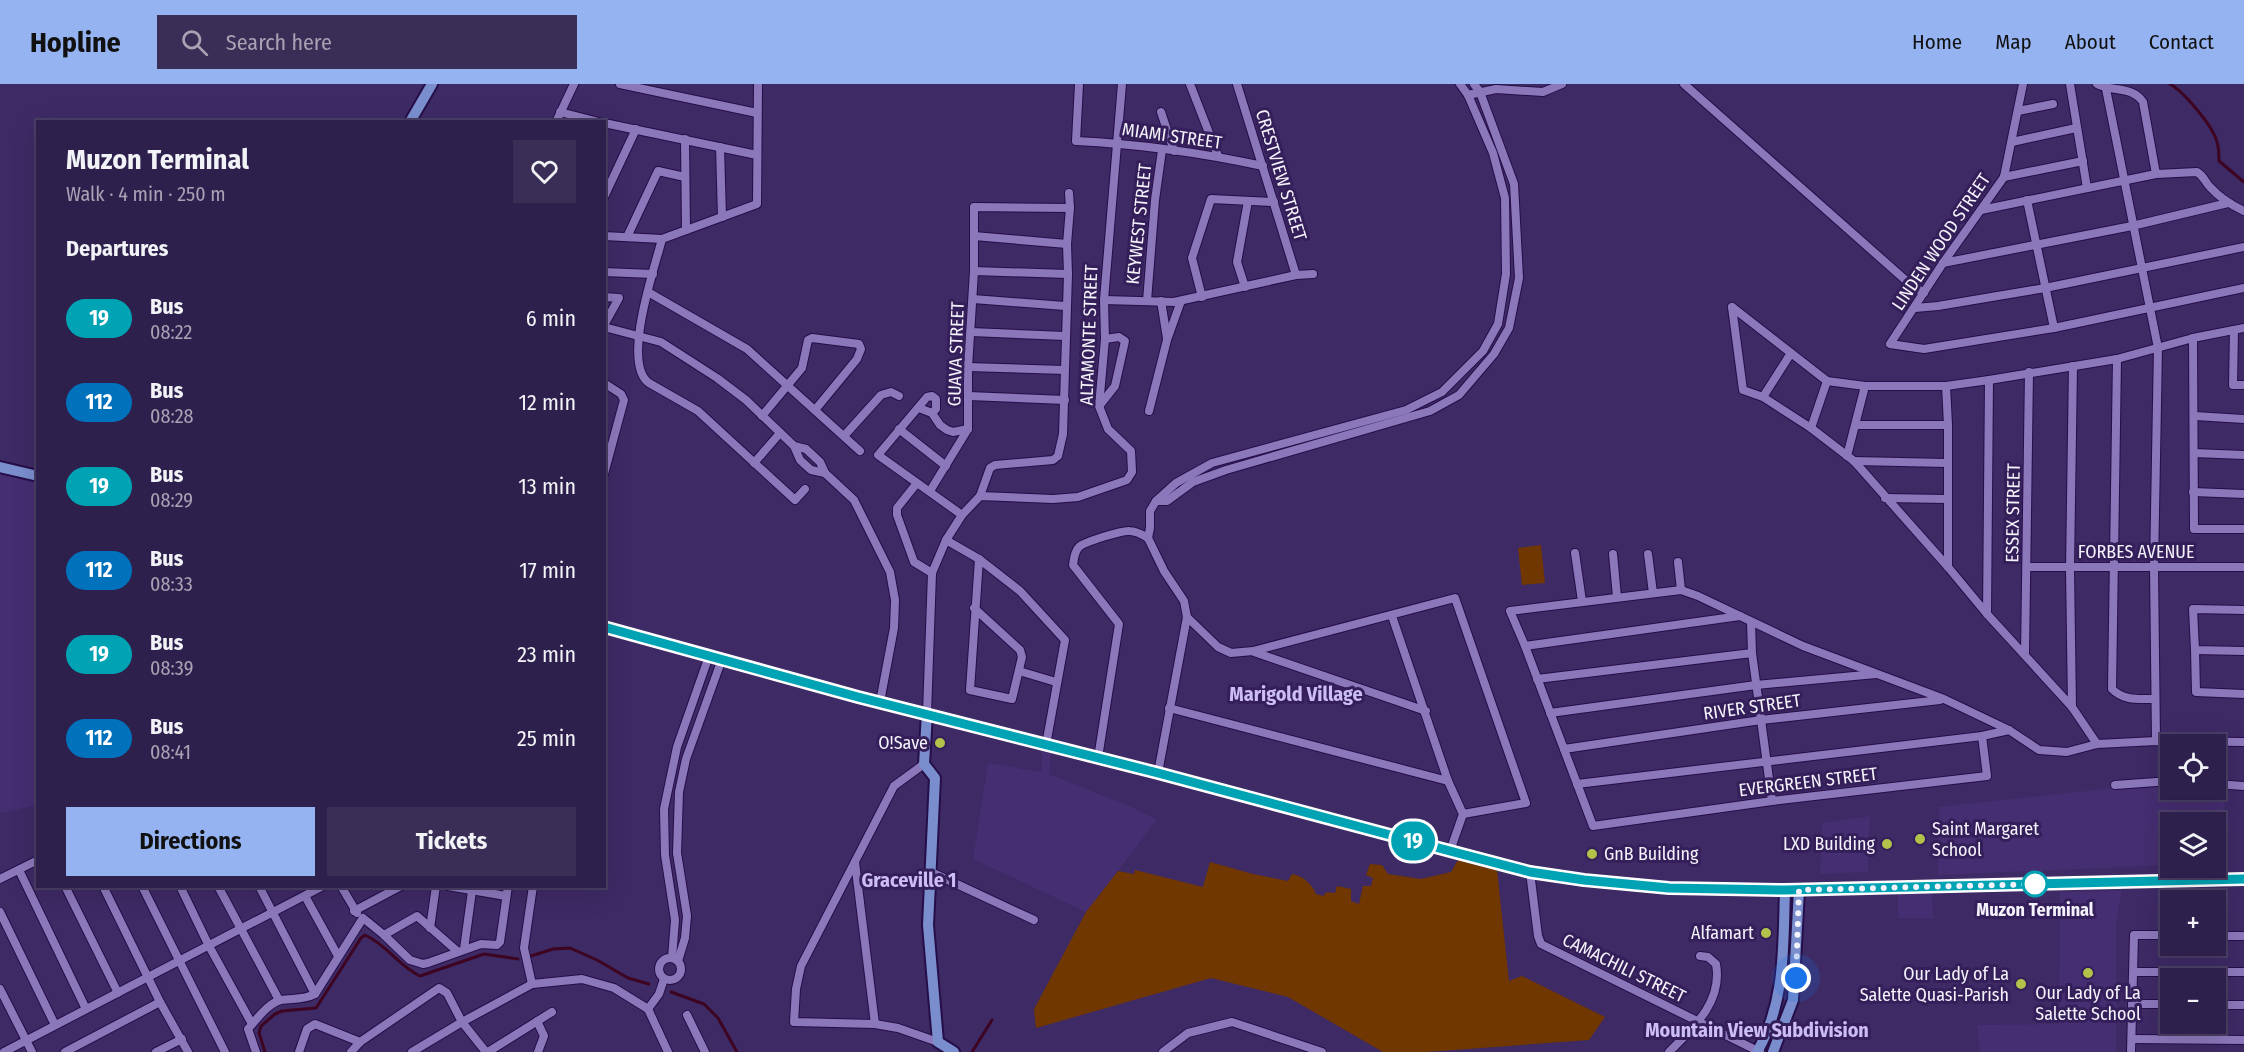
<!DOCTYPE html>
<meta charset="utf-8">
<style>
body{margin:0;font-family:"Fira Sans Condensed",sans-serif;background:#3a2d56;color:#f1f3f6;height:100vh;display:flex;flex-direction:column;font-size:22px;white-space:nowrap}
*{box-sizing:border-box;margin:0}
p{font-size:20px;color:#a7a3b5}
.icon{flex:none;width:33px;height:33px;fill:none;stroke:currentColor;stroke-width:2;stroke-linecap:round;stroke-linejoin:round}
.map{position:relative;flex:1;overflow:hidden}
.side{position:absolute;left:36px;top:36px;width:570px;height:768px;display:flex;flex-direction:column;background:#2e204c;border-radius:0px;box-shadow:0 6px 24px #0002,0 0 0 2px #493e64}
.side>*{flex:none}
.badge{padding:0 12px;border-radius:20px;font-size:21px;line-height:39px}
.buttons{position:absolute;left:2160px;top:650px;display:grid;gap:12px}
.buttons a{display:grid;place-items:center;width:66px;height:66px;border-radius:0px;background:#2e204c;box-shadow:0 6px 24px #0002,0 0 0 2px #493e64;font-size:30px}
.you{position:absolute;width:30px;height:30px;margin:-15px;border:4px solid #fff;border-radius:50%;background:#1a73e8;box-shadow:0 0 0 9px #1a73e833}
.map>.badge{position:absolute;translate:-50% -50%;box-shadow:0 0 0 3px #fff}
h2{padding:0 30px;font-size:22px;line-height:54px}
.round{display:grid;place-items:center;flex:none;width:63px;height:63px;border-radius:0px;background:#3a2d56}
.overview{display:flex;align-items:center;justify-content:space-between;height:102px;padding:0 30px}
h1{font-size:28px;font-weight:700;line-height:45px}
.cta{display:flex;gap:12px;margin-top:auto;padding:12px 30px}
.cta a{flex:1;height:69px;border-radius:0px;background:#95b2f1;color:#111;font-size:24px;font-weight:700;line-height:69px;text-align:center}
.cta a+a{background:#3a2d56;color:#f1f3f6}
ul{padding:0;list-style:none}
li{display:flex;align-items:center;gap:18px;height:84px;padding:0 30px}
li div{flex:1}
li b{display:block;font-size:22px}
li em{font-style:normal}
li .badge{min-width:66px;font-weight:700;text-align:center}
header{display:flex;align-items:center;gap:36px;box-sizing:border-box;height:84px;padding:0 30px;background:#95b2f1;color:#111}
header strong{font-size:28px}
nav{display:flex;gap:33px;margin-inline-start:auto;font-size:21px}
.search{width:420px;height:54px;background:#3a2d56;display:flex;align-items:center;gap:15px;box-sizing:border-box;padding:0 21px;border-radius:0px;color:#a7a3b5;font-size:22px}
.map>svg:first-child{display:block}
</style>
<header>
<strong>Hopline</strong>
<div class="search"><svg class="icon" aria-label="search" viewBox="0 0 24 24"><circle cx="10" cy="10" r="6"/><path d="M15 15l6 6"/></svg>Search here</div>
<nav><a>Home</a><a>Map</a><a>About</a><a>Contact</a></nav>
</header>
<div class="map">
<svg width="2244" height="968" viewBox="0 0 2244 968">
<rect width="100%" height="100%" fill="#3e2a65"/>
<g fill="#452e71">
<path d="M0,389L37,398L38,721L0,729Z"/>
<path d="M1042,665L1051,667L1049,690L1136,725L1157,736L1086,828L973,775L988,679L1041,688Z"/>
<path d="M2161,699H2170V705H2216V702H2224L2226,778L2216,779V738H2170V781L1938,791L1939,723Z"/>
<path d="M1870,732L1868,788L1820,790L1822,739Z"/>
<path d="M1932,805L1933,835L1898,834V806Z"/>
<path d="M2122,807L2116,838V968H1980L1977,941L2059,940L2060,808Z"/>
</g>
<g fill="#703700">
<path d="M1541,461L1545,499L1522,501L1518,464Z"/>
<path d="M1458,776L1497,786L1509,897L1522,892L1605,933L1589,956L1427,968H1383L1288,913L1211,894L1036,944L1034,925L1086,828L1118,787L1134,790L1135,786L1203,803L1210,778L1253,790L1288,797L1292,790C1303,792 1312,800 1316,810L1323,812L1327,808L1335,809L1337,802L1351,805V817L1359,820L1363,802H1371L1373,794L1366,791L1370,780L1382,781L1388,790L1421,795L1451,788Z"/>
</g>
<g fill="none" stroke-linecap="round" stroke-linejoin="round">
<g stroke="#3d0521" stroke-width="3">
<path d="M2170,0C2184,8 2213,42 2217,58C2219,64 2219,71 2219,77L2244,98"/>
<path d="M531,872L553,865L570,864L597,876L628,894L649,900"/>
<path d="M671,908L704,920L718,934L737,968"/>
<path d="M265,968L259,949L261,942L275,930L282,927L316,924L361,854L365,851C387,861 399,882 420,892L484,870L518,875"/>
<path d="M972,968L992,936"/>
</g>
<g stroke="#260e48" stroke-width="10">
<g id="street">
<path d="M620,0L757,29"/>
<path d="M1079,0L1076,57C1139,60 1202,69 1263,82"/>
<path d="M1190,0L1218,72"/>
<path d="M1237,0L1296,191"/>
<path d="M1684,0L1911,201L1924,209"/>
<path d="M2023,0L2004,93L1943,179L1890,260L1924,265L2054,244L2244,204"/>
<path d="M2070,0L2087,104"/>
<path d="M2097,0C2112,8 2133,2 2143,18L2156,90"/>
<path d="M2106,5L2158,264L2154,483L2156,657"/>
<path d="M1468,11L1496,5L1543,8L1562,0"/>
<path d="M2018,27L2053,20"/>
<path d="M560,28L599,38"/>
<path d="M1161,28L1174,67"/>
<path d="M556,38L574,0"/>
<path d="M604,39L757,71"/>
<path d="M685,55L686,146"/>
<path d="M2012,58L2076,44"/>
<path d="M720,63L722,133"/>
<path d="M2004,93L2083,77"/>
<path d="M604,113L636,45"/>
<path d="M2027,116L2054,244"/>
<path d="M1981,126L2156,90L2197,88C2204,92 2205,98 2210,103C2220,114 2231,121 2244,127"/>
<path d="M604,152L662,155L757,120L758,0"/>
<path d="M974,152L1067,160"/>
<path d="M627,153L658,87L685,93"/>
<path d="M662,155C655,183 621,279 649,299L698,327L795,416L805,405"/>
<path d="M1943,179L2132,142L2228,119"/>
<path d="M974,187L1068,190"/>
<path d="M604,188L653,190"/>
<path d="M1245,203L1237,178L1248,117"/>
<path d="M648,208L747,265L860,367"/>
<path d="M604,213L619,214L604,241"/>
<path d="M1202,213L1192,174L1211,115L1274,118"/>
<path d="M973,215L1065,222"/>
<path d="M1104,216L1174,218L1296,191L1313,190"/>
<path d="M1147,217L1155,116L1162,66"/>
<path d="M1161,217L1167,254"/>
<path d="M1732,223L1743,306L1763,313L1811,344L1854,377L1948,483L1987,530L2072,623L2097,660"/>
<path d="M1732,223L1827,297L1865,302H1946L1989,296L2117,275L2193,254L2244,244"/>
<path d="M1915,224L1938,222L2045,204L2244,163"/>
<path d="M604,243L661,258L717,294L746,316L794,362L806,365L820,378L825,389"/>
<path d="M2234,246L2233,301H2244"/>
<path d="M971,248L1065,252"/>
<path d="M2193,254L2194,445H2244"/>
<path d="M2117,275L2112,605C2124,617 2138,615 2154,615"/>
<path d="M968,283L1065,286"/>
<path d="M604,299L621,310L624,316L604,390"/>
<path d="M1946,302L1948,341V483"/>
<path d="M968,312L1065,316"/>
<path d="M1763,313L1791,269"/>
<path d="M1100,321L1115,302L1125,257L1119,253L1105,255"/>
<path d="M919,324L932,329L940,341L947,346L953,348L968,345"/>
<path d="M1149,327L1167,256L1181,217"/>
<path d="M932,329L936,325V315L932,312L927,313L878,371L962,431"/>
<path d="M762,332L802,284L808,256L812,254L859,260L861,265L857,275L815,326"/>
<path d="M2195,332L2244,335"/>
<path d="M1856,341H1948"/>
<path d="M1811,344L1827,297"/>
<path d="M899,345L946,382"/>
<path d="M844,352L881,311L891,308L899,312"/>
<path d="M794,362L800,376L811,386L825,389L854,416L890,488L895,516L894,544L880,618"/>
<path d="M2194,369L2244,371"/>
<path d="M1847,372L1865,302"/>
<path d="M1854,377L1947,379"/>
<path d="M754,379L780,349"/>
<path d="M917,399L897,424V431L914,478L932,489"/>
<path d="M930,407L968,345V283L974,187V123L1070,124"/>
<path d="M2193,408L2244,410"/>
<path d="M980,412L990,384L995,381L1053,376L1058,372L1063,350L1068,190L1067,160L1070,124L1069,109"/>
<path d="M1885,414L1947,415"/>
<path d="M1156,417L1176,399L1212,379L1406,326L1442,308L1483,267L1498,240L1506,190L1505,114L1493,69L1468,11L1460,0"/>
<path d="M946,456L979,475L1020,507L1065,556L1046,661"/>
<path d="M1575,469L1582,517"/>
<path d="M1613,470L1617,513"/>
<path d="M1648,470L1653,509"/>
<path d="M1678,478L1681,506"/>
<path d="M2028,483H2244"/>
<path d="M974,524L1020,566L1022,573L1012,615L970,606L979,475"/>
<path d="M2244,526L2193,525L2195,566L2244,567"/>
<path d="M1987,530L1989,296"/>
<path d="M1392,532L1448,697L1463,730L1450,767"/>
<path d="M1187,533L1218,563L1231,569L1253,567L1455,514L1526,719L1463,730"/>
<path d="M1751,538L1752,569L1772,717"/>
<path d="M1525,562L1740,532"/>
<path d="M2195,566L2196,608L2244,610"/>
<path d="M1254,568L1426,627"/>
<path d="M2025,570L2029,288"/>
<path d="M1019,587L1056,598"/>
<path d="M1537,595L1752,569"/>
<path d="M2072,623L2070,484L2073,282"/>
<path d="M1169,624L1448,697"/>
<path d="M927,629L932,489L946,456L962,431L980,412L1053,415L1078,413L1127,396L1132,388L1131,367L1108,345L1099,322L1105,255L1104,216L1122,0"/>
<path d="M1550,629L1756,601L1876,590"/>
<path d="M1982,652L1987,692L1772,717L1593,742L1525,562L1510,527L1681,506L1698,512L1803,562L1944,615L2009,646L2039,666L2067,668L2097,660L2156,657L2244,658"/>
<path d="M1564,665L1761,636L1940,616"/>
<path d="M1098,674L1119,540L1073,481C1074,475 1074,468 1079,463C1084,458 1122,446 1130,447C1136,447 1143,451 1148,454"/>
<path d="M924,680L894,702L801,882L796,905L794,938L875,940L898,944L938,958"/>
<path d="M1158,689L1187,533L1184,517L1164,487L1148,454L1150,444V427L1156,417H1167L1193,398L1226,386L1430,327L1459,311L1494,270L1509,244L1519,194L1514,100L1480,8L1474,0"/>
<path d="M1577,700L1982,652L2009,646"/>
<path d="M2216,700L2244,702"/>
<path d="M2115,701L2170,697"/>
<path d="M855,778L875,940"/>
<path d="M19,786L86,925"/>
<path d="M931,788L1034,836"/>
<path d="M1530,788L1538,852L1541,860L1760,968"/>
<path d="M0,795L38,776"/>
<path d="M65,802L118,909"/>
<path d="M103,802L160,918L188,968"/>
<path d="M142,802L225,968"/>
<path d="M180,802L209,862L252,940"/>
<path d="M218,802L279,916"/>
<path d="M259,802L315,910"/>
<path d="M341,802L357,829"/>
<path d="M448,802L506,812"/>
<path d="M305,812L338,872"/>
<path d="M354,827L401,802"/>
<path d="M0,828L55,941"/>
<path d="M430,844L436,802"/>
<path d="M384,851L417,832L457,867"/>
<path d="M2216,852H2244"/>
<path d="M464,865L472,807"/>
<circle cx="670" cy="885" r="11"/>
<path d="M672,874L675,836L665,771L664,725L677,663L709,572"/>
<path d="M678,877L685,854L687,832L677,769L679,708L686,675L722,575"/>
<path d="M2135,888H2244"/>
<path d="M532,900L524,864L533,802"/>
<path d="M0,905L32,968"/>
<path d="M2132,920H2170"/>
<path d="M2216,921H2244"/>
<path d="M648,925L659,910L664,895"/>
<path d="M687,931L705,968"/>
<path d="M537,937L544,952L538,968"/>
<path d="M2132,955L2244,956"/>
<path d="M4,968L323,802"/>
<path d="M65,968L160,918"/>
<path d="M156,968L182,955"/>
<path d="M256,968L248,945C257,935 268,919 281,916C293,914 304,916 315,910L363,834L384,851L410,876L423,880L428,879L481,860L497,861L500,858L508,802"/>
<path d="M299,968L307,945L315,940L360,958"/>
<path d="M351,968L360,958L439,904L447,909L462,938L486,968"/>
<path d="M412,968L462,938L532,900L582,895L614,904L648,925L668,968"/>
<path d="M488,968L552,928"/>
<path d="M1163,968L1188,949L1232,938L1322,968"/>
<path d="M1669,968C1693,944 1723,918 1716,880L1708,873L1700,872"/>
<path d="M2131,968L2134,851H2170"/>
</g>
</g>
<g stroke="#260e48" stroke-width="14">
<g id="secondary">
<path d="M410,38L432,0"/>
<path d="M0,383L38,392"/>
<path d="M604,543L858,613L1158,689L1450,767L1530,788L1584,796L1669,804L1785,806L2244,795"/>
<path d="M927,629L924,680L935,694L928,841L938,958L954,968"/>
<path d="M1757,968C1786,918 1783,862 1785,806"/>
<path d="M1773,968L1793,916L1799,806"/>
</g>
</g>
<use href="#street" stroke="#8b78bb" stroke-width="8"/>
<use href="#secondary" stroke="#7a8ece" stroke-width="10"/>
</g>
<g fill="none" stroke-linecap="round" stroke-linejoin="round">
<g stroke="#fff" stroke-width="14">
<path id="line" d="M604,543L858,613L1158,689L1450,767L1530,788L1584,796L1669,804L1785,806L2244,795"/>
</g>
<use href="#line" stroke="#00a3b4" stroke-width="9"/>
<path stroke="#f4f2fa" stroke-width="6" stroke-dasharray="0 10.8" d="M1796,894L1799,806L2040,800H2035"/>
</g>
<g fill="#b3c24b" stroke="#341f5a" stroke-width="2">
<circle cx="940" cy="659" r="6"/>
<circle cx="1920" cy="755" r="6"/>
<circle cx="1887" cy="760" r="6"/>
<circle cx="1592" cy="770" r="6"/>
<circle cx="1766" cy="849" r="6"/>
<circle cx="2088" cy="889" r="6"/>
<circle cx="2021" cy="900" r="6"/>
</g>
<circle fill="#fff" stroke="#00a3b4" stroke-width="3" cx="2035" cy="800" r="12"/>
<g text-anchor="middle" stroke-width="6" stroke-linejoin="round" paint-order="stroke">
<g font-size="18" fill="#f4f2fa" stroke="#341f5a">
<text transform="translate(1172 52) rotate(8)" y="6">MIAMI STREET</text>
<text transform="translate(1281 91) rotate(73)" y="6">CRESTVIEW STREET</text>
<text transform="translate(1139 140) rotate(-84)" y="6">KEYWEST STREET</text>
<text transform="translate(1941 158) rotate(-56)" y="6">LINDEN WOOD STREET</text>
<text transform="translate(1089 251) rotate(-88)" y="6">ALTAMONTE STREET</text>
<text transform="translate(956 270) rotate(-88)" y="6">GUAVA STREET</text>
<text transform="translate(2013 429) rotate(-89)" y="6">ESSEX STREET</text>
<text x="2136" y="474">FORBES AVENUE</text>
<text transform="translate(1752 623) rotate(-8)" y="6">RIVER STREET</text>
<text transform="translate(1808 698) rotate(-7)" y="6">EVERGREEN STREET</text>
<text transform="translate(1624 884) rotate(26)" y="6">CAMACHILI STREET</text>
</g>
<g font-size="18" fill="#f4f2fa" stroke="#341f5a" text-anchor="end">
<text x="928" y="665">O!Save</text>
<text x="1932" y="751" text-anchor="start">Saint Margaret<tspan x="1932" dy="21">School</tspan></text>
<text x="1875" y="766">LXD Building</text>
<text x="1604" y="776" text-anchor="start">GnB Building</text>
<text x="1754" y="855">Alfamart</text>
<text x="2009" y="896">Our Lady of La<tspan x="2009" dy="21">Salette Quasi-Parish</tspan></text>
<text x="2088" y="915" text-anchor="middle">Our Lady of La<tspan x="2088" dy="21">Salette School</tspan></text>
</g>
<g font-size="18" font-weight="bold" fill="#f4f2fa" stroke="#341f5a">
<text x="2035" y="832">Muzon Terminal</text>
</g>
<g font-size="20" font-weight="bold" fill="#ccbdf7" stroke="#341f5a">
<text x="1296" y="617">Marigold Village</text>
<text x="909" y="803">Graceville 1</text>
<text x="1757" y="953">Mountain View Subdivision</text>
</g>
</g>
</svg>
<div class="buttons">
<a><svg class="icon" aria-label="locate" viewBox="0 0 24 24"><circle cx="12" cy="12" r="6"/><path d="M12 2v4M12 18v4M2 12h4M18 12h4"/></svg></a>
<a><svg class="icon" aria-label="layers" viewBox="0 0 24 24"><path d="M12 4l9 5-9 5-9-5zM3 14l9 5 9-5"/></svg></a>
<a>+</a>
<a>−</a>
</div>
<div class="you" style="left:1796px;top:894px"></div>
<b class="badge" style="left:1413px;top:757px;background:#00a3b4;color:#fff">19</b>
<section class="side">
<div class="overview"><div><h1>Muzon Terminal</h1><p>Walk · 4 min · 250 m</p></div><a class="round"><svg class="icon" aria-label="heart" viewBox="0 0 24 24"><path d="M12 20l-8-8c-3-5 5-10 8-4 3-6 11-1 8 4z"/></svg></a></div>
<h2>Departures</h2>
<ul>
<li><span class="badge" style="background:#00a3b4;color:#fff">19</span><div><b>Bus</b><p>08:22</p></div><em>6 min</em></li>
<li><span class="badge" style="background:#0072bc;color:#fff">112</span><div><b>Bus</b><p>08:28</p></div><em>12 min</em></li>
<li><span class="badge" style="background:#00a3b4;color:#fff">19</span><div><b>Bus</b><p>08:29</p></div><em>13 min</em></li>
<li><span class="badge" style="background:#0072bc;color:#fff">112</span><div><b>Bus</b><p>08:33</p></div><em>17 min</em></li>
<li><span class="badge" style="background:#00a3b4;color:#fff">19</span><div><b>Bus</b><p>08:39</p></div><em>23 min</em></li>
<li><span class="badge" style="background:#0072bc;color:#fff">112</span><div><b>Bus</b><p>08:41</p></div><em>25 min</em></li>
</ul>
<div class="cta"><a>Directions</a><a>Tickets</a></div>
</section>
</div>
